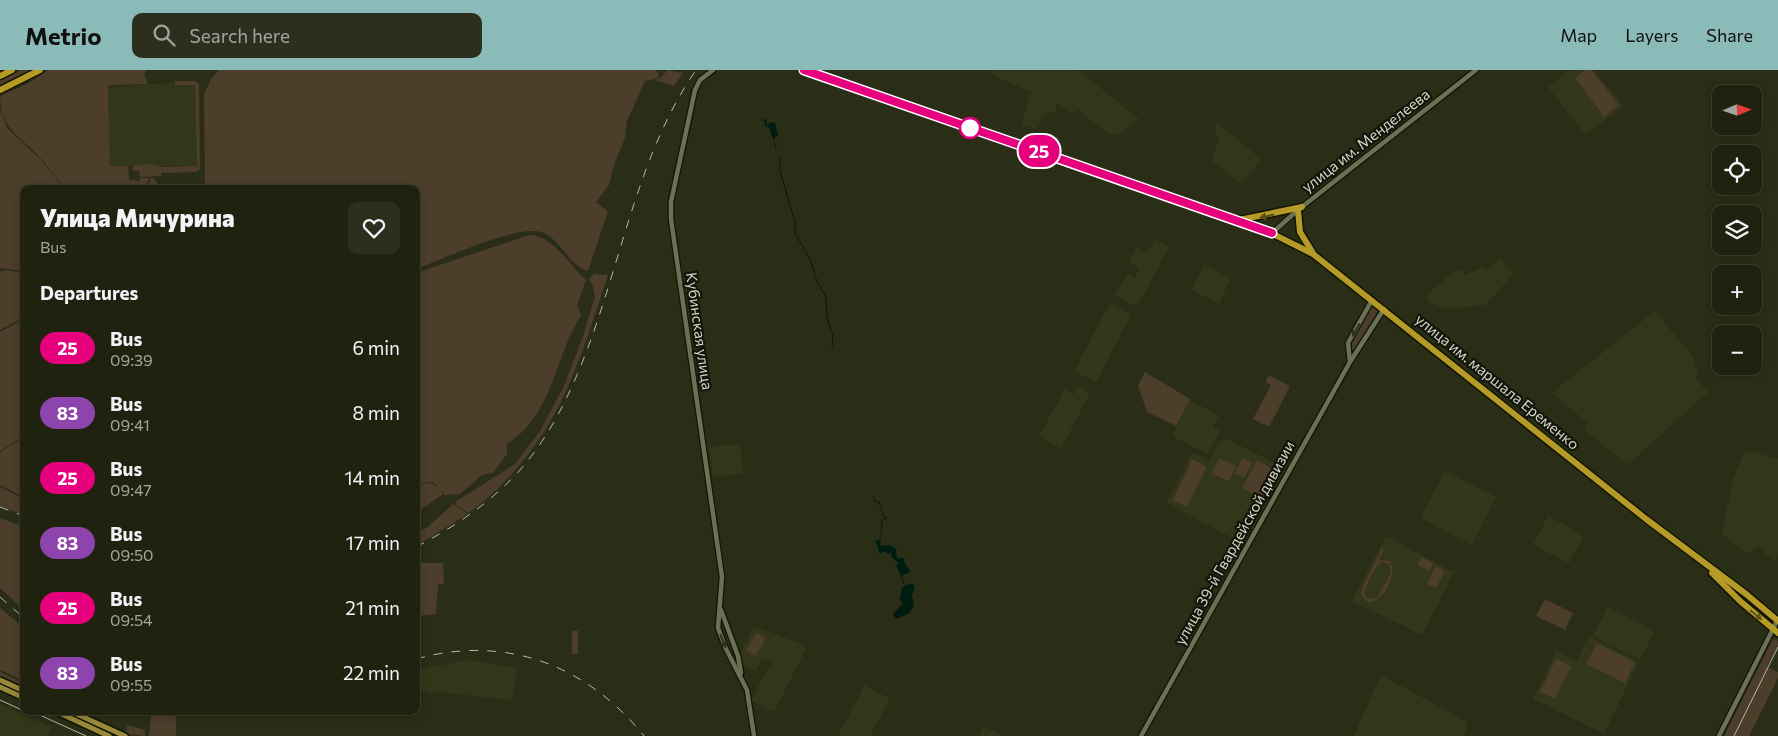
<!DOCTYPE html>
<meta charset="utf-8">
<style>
body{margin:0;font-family:Commissioner,sans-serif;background:#2d2f1e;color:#f1f3f6;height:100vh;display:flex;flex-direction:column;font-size:19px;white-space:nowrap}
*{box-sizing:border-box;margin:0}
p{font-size:16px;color:#a2a49f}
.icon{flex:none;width:28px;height:28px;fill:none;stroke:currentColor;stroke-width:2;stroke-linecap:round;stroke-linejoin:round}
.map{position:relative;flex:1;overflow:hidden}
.side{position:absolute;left:20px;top:115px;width:400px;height:530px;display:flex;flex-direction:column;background:#202210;border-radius:10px;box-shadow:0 2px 8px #0003,0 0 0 1px #3d3f30}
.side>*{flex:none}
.badge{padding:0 10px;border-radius:16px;font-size:18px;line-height:32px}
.needle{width:32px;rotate:88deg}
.fabs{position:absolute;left:1712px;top:15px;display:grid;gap:10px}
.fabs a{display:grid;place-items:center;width:50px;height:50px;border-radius:10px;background:#202210;box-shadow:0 2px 8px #0003,0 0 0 1px #3d3f30;font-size:25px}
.map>.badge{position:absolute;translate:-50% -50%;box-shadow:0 0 0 2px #fff}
h2{padding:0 20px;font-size:19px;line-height:45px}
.round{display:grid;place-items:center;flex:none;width:52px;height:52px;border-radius:10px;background:#2d2f1e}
.overview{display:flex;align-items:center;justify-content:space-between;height:85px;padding:0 20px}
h1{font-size:24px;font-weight:800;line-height:38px}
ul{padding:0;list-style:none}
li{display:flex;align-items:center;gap:15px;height:65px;padding:0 20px}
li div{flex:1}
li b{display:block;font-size:19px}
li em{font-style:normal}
li .badge{min-width:55px;font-weight:700;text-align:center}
header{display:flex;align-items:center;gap:30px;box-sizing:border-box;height:70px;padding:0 25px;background:#8bbbb9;color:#111}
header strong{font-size:24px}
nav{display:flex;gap:28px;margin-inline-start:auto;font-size:18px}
.search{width:350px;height:45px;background:#2d2f1e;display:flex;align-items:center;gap:12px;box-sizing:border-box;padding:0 18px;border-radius:10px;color:#a2a49f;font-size:19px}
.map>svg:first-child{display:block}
</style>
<header>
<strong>Metrio</strong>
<div class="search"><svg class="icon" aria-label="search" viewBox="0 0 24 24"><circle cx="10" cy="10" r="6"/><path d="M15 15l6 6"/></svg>Search here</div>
<nav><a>Map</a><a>Layers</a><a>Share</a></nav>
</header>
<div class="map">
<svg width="1778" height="666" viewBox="0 0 1778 666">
<rect width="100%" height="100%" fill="#2a2e16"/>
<g fill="#323719">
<path d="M993,0H1078L1139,49L1136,52L1134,50L1120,65L1112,63L1110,65L1077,39L1072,44L1057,34L1055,42L1045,44L1037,59L1021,55L1031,22L991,4Z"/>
<path d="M1570,0H1594L1623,36L1586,65L1548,17Z"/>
<path d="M195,11L197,96H110L108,17Z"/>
<path d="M1217,53L1261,89L1242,114L1212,91L1219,68L1215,62V55Z"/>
<path d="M1155,169L1169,177L1137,237L1115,225L1127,204L1135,208L1140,198L1129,192L1136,177L1147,182Z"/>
<path d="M1500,188L1514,204L1485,235L1446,239L1428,232L1427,225L1452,203L1460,199L1465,205L1482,197L1486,201Z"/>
<path d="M1204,195L1231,208L1219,234L1192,220Z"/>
<path d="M1110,233L1131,245L1096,312L1074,301Z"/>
<path d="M1655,241L1695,290L1692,293L1699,301L1694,306L1708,322L1626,396L1624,392L1584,359L1588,353L1552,323Z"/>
<path d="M1078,316L1090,323L1061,379L1049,373L1040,364L1065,319L1073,325Z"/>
<path d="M1189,330L1219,345L1213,357L1220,360L1208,384L1172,366Z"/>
<path d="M1225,368L1281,396L1242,473L1166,433L1192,382L1209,391L1219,371L1222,373Z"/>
<path d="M740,374L743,403L713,407L709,377Z"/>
<path d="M1746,380L1778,389V482L1776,492L1758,477L1747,484L1722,464L1733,409Z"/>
<path d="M1445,401L1496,427L1472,475L1420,448Z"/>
<path d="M1548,446L1581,464L1583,467L1569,493L1533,475Z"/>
<path d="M1386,466L1454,502L1422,565L1352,531Z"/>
<path d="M1608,537L1655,561L1640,590L1593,566Z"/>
<path d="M754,556L801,574L806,579L774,642L751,630L769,596L771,597L773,593L762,588L755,601L743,595L740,584Z"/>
<path d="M1588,566L1639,592L1604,664L1533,629L1556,581L1577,591Z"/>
<path d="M468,590L517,598L513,630L416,620V600Z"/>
<path d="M1381,605L1466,651L1467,657L1463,666H1354Z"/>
<path d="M865,615L890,629L870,666H838Z"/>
<path d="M0,634L51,657L47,666H0Z"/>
<path d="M984,656L1002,666H979Z"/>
</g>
<g fill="#4d3d2b" fill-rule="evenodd">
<path d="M21,0H33L0,15V10Z"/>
<path d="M48,0H146L144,5L148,14L110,15L108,17L110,96H128L129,110L140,111V108H149L145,119H67C57,110 50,99 41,89C22,67 0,59 0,26L29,13Z"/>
<path d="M219,0H656L659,4L658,8L645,11L627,51L625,68L614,95L609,115L596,132L608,141L588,201C569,195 563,174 546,164C524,150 442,190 416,199V119H205L204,24L211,9Z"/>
<path d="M667,0L683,3L674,16L655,10L662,7Z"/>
<path d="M1585,0H1591L1619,35L1604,47L1575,8Z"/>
<path d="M175,11H195L199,14L200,99L197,102L161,103V106L140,107L139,101H133V96L150,94L162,97L197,96L195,15H175Z"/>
<path d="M0,38L7,58L41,90L65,119H24V201L0,198Z"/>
<path d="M151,108L155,109L160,119H147Z"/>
<path d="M529,165C554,166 567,193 586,210L577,235L581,245C554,288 554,344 507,374V384L493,403L482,405L460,424L445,425L433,412L416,413V203Z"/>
<path d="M6,200L24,203V247L0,260V202Z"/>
<path d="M594,204L608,205C576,303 555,377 469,443L457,436L455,432L515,394L540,361L564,316L583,266L595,226L593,216L589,209Z"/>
<path d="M1373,233L1379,239L1354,281L1352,280V272Z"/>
<path d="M24,249V366L0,381V262Z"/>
<path d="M1145,302L1190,329L1176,356L1147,342L1138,316Z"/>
<path d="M1269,305L1290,316L1269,357L1253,349L1271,315L1265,312Z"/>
<path d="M24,367V427L0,415V382Z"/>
<path d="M1219,388L1236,396L1229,411L1212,404Z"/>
<path d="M1242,388L1252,393L1244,408L1235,403Z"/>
<path d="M1192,389L1207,397L1187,437L1173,430Z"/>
<path d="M1257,390L1276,401L1261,428L1242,418Z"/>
<path d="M430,413L438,417L443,424L416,443V414Z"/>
<path d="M0,417L24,429V445L0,436Z"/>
<path d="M453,434L468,444L416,476V463L428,457Z"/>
<path d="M0,448L24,457V540L0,518Z"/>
<path d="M1382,478L1384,479L1379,490L1389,491C1400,502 1382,534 1368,532L1361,525L1362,518ZM1383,492L1389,494L1391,502L1378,527L1373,529H1368L1365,525C1365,516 1375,494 1383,492Z"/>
<path d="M1421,487L1433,493L1429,501L1418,495Z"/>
<path d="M416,493H443L444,514H438L436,544L416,546Z"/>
<path d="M1436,496L1445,501L1436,518L1427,514Z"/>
<path d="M1545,529L1573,543L1565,560L1536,546Z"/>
<path d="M0,538L24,558V611L0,600Z"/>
<rect x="572" y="561" width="6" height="23"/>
<path d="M756,563L766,568L756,586L746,581Z"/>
<path d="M1773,569L1778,571V576L1767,597L1778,602V608L1749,666H1724Z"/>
<path d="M1597,573L1635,592L1625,613L1586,594Z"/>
<path d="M1556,589L1571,596L1555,629L1540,622Z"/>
<path d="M0,602L24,613V617L0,606Z"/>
<path d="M154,641L176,647V666H149L151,642Z"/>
<path d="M127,655L145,660V666L126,664Z"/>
</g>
<g fill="#001c11">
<path d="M761,49L767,50V56L770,52L775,53L778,66L774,68L775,75L769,58L764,55L765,52Z"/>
<path d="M881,464L880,476L890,475L896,479L897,488H905L904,491L910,502L901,506L896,496L898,493L891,486V481L889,484L883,481L880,484L875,469L879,471Z"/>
<path d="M910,514L915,515L912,526L914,536L908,544L896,549L893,544L903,533L900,530L902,517Z"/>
</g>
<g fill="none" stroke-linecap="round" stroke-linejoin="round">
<g stroke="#001c11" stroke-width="1">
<path d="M775,75L776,79"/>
<path d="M780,88V101L795,152V163L811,191L817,212L826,227L827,249L833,265L832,277"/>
<path d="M873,426L875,432H879L883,445L887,448L882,450L881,464"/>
<path d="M901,506L905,516"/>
</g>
<g stroke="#121601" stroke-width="7">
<g id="secondary">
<path d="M713,0L700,10L695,20L671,132V149L722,507L718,558L726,579L747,620L754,666"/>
<path d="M1272,163L1298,140L1476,0"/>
<path d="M1350,292L1348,273L1372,230"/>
<path d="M721,540L738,586L741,603"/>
<path d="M1141,666L1350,292L1384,239"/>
<path d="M1719,666L1777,551"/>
</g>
</g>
<g stroke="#121601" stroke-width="8">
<g id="primary">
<path d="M0,610L24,621"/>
<path d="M0,617L24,628"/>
<path d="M55,641L109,666"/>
<path d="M70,641L125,666"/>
</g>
</g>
<g stroke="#121601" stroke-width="9">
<g id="highway">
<path d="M804,0L1265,160L1313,184L1646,449L1746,524L1778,551"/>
<path d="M0,6L12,0"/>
<path d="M0,20L40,0"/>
<path d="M1298,140L1300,162L1313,183"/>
<path d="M1239,150L1302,137"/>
<path d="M1712,503L1740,531L1778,563"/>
</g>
</g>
<use href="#secondary" stroke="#6b7156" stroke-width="4.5"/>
<use href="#primary" stroke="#988a3a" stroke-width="5"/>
<use href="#highway" stroke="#b69a27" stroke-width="6"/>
<g stroke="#b4b8a8" stroke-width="1">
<path d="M0,630L24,641"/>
<path d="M31,641L86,666"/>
<path d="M1734,666L1778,577"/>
</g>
<g stroke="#b4b8a8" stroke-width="1" stroke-dasharray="9 9" stroke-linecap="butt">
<path d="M0,437L24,446"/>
<path d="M416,477C454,457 489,434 519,401C581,332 605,223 633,137C649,88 667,42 696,0"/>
<path d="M0,527L24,548"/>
<path d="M416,589C505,564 587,595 644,666"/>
<path d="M183,641L233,644L263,641"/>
</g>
</g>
<defs><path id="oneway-solid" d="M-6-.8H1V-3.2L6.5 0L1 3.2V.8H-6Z" transform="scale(1.25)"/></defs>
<g fill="#5c5117">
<use href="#oneway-solid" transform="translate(1267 146) rotate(168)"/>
<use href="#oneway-solid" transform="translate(1756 545) rotate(40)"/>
</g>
<g fill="#2d3121">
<use href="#oneway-solid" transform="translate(1356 260) rotate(120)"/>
<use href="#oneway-solid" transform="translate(723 571) rotate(68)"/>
</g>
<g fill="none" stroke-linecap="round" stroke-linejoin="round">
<g stroke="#fff" stroke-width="11">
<path id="line" d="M804,0L1272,163"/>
</g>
<use href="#line" stroke="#e6007e" stroke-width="8"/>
</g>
<circle fill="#fff" stroke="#e6007e" stroke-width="2.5" cx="970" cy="58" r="10"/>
<g text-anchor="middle" stroke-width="4.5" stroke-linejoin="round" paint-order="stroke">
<g font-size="15" fill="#d3d7c8" stroke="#13150a">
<text transform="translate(1366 71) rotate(-38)" y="5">улица им. Менделеева</text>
<text transform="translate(699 261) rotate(82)" y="5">Кубинская улица</text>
<text transform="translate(1497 312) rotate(39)" y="5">улица им. маршала Еременко</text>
<text transform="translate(1235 473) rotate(-61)" y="5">улица 39-й Гвардейской дивизии</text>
</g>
</g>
</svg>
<div class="fabs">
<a><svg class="needle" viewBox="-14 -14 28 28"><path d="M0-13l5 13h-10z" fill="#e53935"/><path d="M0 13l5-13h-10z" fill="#a2a49f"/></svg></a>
<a><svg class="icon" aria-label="locate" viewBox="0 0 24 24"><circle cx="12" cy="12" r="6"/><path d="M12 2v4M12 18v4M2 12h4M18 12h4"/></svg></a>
<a><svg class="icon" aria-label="layers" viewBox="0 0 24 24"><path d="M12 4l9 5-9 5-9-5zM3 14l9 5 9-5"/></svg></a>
<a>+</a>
<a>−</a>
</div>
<b class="badge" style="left:1039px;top:81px;background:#e6007e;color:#fff">25</b>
<section class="side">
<div class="overview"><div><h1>Улица Мичурина</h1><p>Bus</p></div><a class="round"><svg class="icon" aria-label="heart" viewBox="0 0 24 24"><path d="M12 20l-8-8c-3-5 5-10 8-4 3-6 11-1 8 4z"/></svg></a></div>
<h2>Departures</h2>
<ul>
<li><span class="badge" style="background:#e6007e;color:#fff">25</span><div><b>Bus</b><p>09:39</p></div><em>6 min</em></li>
<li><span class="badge" style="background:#8e44ad;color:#fff">83</span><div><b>Bus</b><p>09:41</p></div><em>8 min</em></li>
<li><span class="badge" style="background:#e6007e;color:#fff">25</span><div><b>Bus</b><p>09:47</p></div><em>14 min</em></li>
<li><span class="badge" style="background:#8e44ad;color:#fff">83</span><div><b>Bus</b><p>09:50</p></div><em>17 min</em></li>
<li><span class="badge" style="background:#e6007e;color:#fff">25</span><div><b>Bus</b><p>09:54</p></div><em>21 min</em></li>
<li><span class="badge" style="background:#8e44ad;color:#fff">83</span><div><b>Bus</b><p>09:55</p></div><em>22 min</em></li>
</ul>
</section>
</div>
